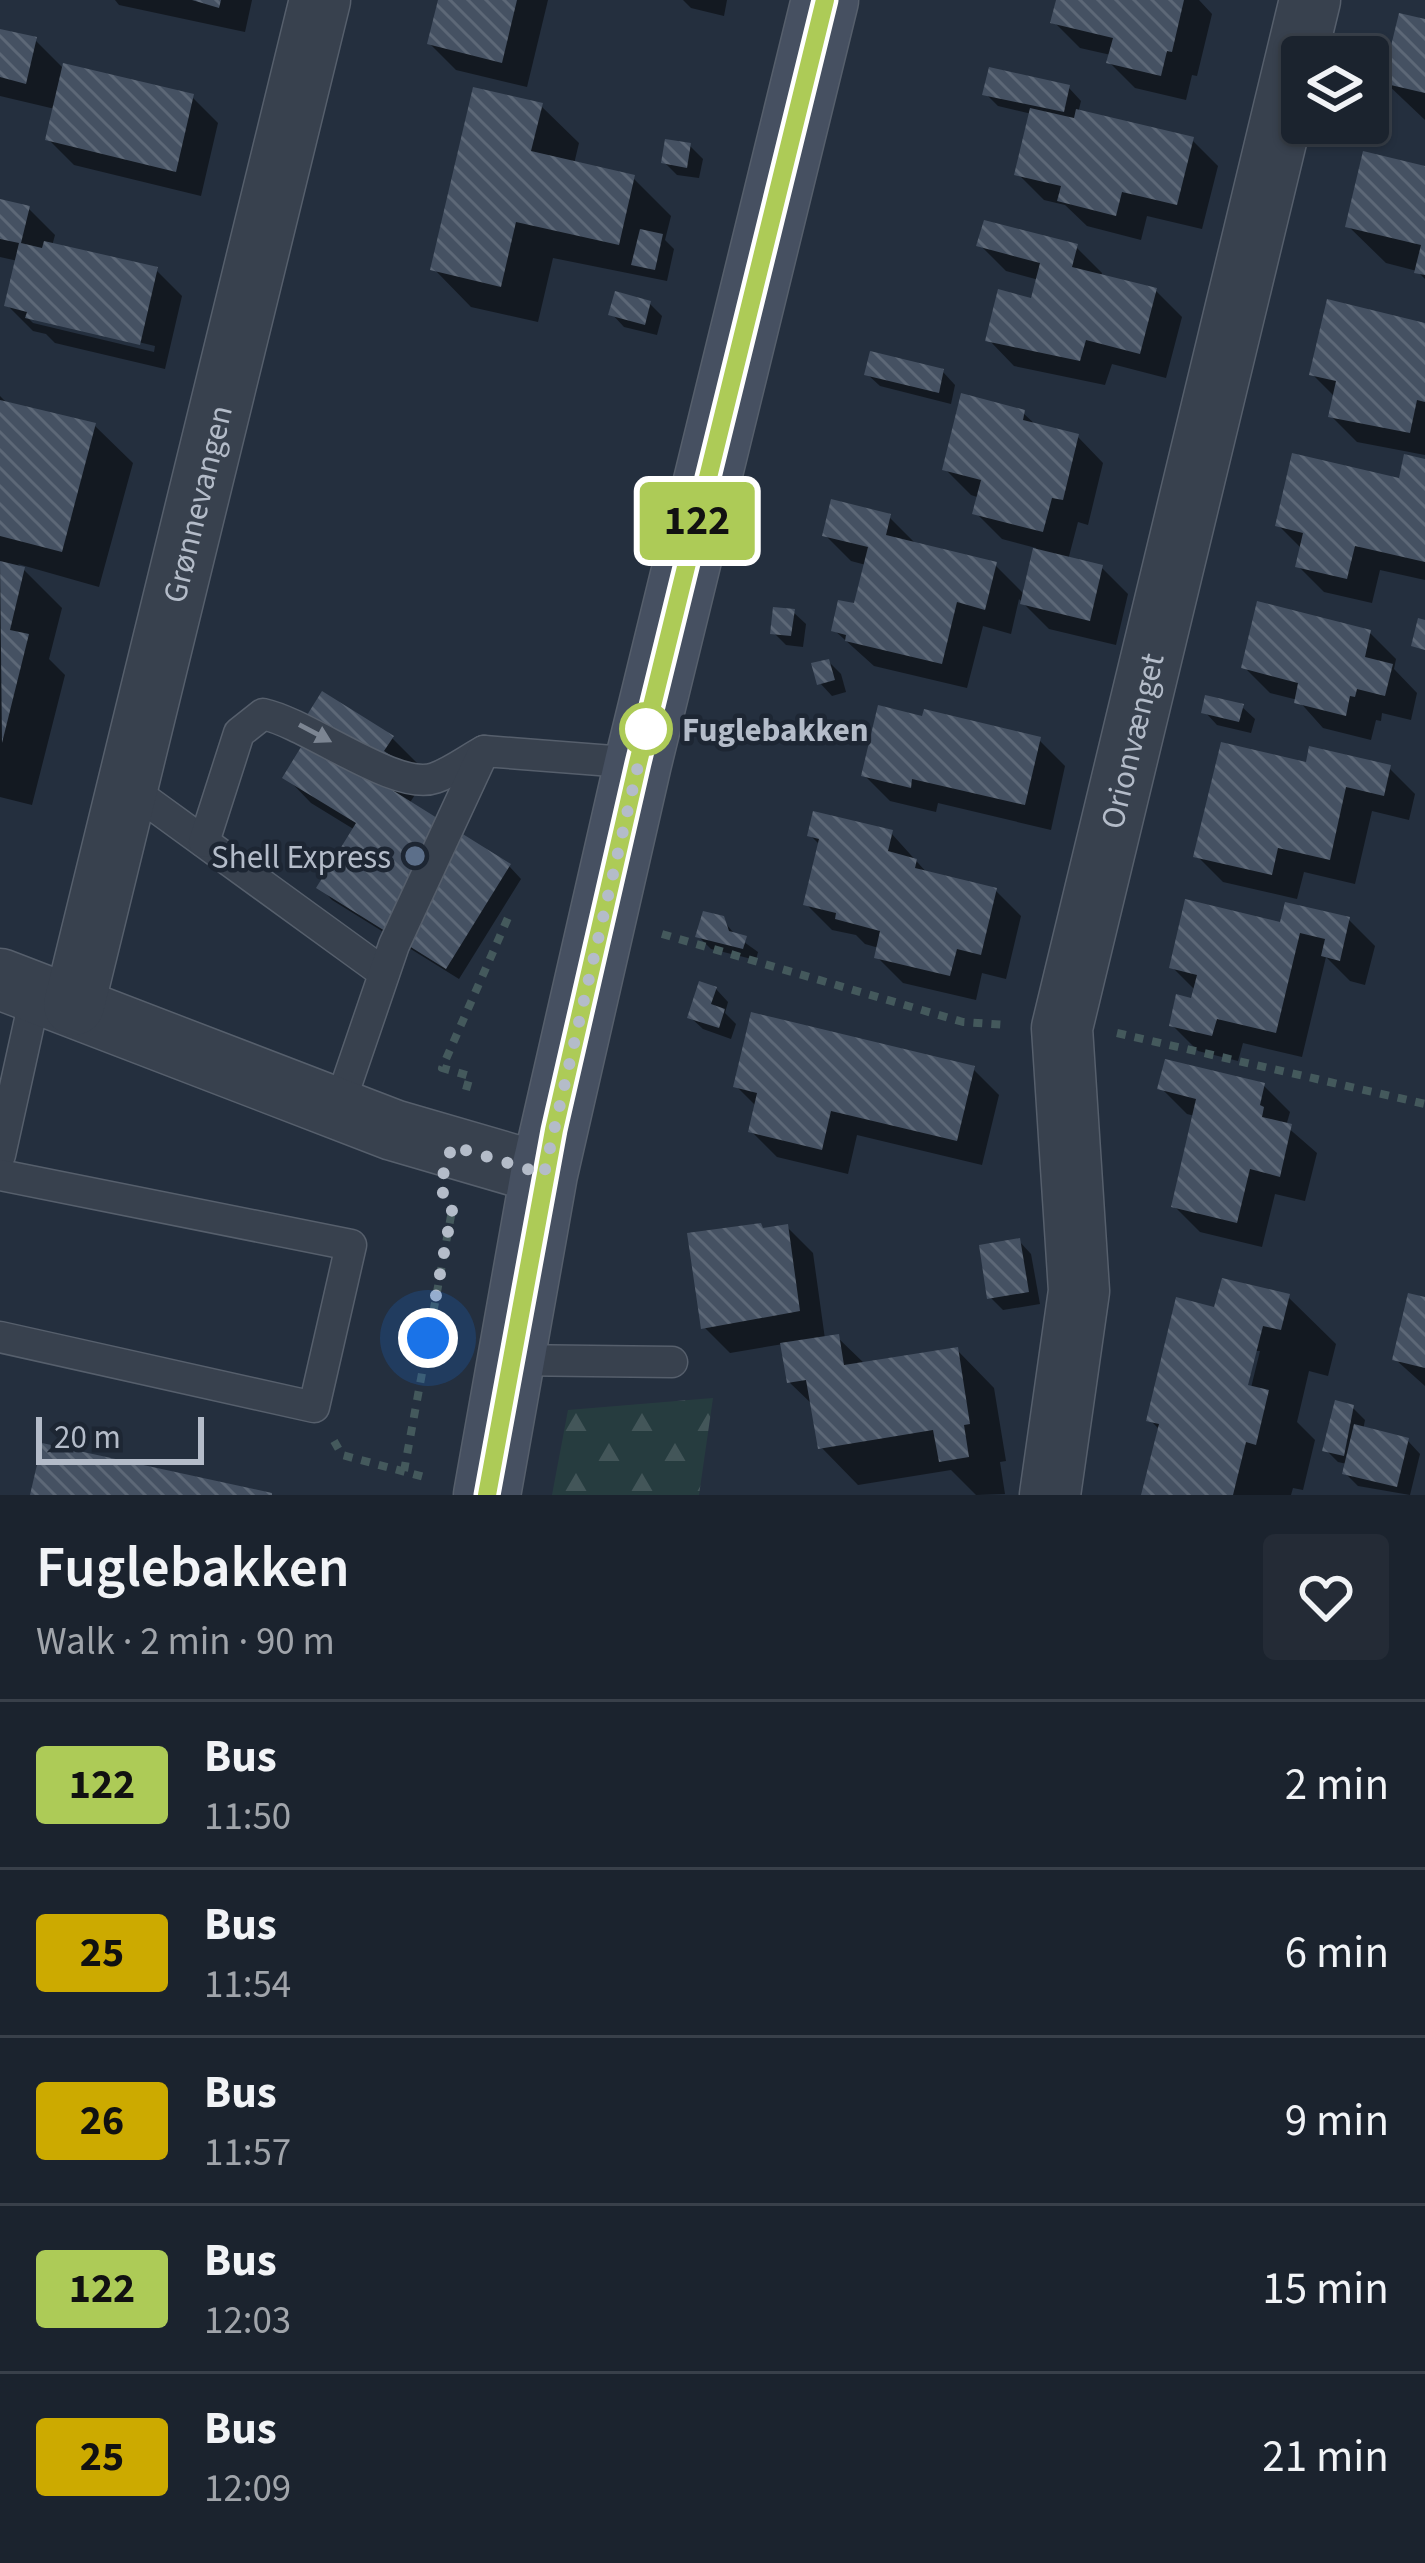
<!DOCTYPE html>
<meta charset="utf-8">
<style>
body{margin:0;font-family:"Source Sans 3",sans-serif;background:#242b36;color:#f1f3f6;height:100vh;display:flex;flex-direction:column;font-size:45px;white-space:nowrap}
*{box-sizing:border-box;margin:0}
p{font-size:39px;color:#a0a4aa}
.icon{flex:none;width:66px;height:66px;fill:none;stroke:currentColor;stroke-width:2;stroke-linecap:round;stroke-linejoin:round}
.map{position:relative;height:1495px;overflow:hidden}
.details{display:flex;flex-direction:column;background:#1b232e;flex:1}
.details>*{flex:none}
.badge{padding:0 24px;border-radius:9px;font-size:42px;line-height:78px}
.fabs{position:absolute;left:1281px;top:36px;display:grid;gap:24px}
.fabs a{display:grid;place-items:center;width:108px;height:108px;border-radius:12px;background:#1b232e;box-shadow:0 3px 9px #0004,0 0 0 3px #39404a;font-size:60px}
.scale{position:absolute;left:36px;bottom:30px;width:168px;box-sizing:border-box;padding-left:12px;border:6px solid #b4bcc9;border-top:0;font-size:33px;line-height:42px;white-space:nowrap;color:#b4bcc9;-webkit-text-stroke:9px #1d2633;paint-order:stroke}
.you{position:absolute;width:60px;height:60px;margin:-30px;border:9px solid #fff;border-radius:50%;background:#1a73e8;box-shadow:0 0 0 18px #1a73e833}
.map>.badge{position:absolute;translate:-50% -50%;box-shadow:0 0 0 6px #fff}
.round{display:grid;place-items:center;flex:none;width:126px;height:126px;border-radius:12px;background:#242b36}
.headline{display:flex;align-items:center;justify-content:space-between;height:204px;padding:0 36px}
h1{font-size:57px;font-weight:600;line-height:90px}
ul{padding:0;list-style:none}
li{display:flex;align-items:center;gap:36px;height:168px;padding:0 36px;border-top:3px solid #39404a}
li div{flex:1}
li b{display:block;font-size:45px}
li em{font-style:normal}
li .badge{min-width:132px;font-weight:700;text-align:center}
.map>svg:first-child{display:block}
</style>
<div class="map">
<svg width="1425" height="1495" viewBox="0 0 1425 1495">
<defs>
<pattern id="forest-firs" width="22" height="20" patternUnits="userSpaceOnUse" patternTransform="scale(3)"><rect width="22" height="20" fill="#263c3f"/><path d="M5 1l3.5 6h-7zM16 11l3.5 6h-7z" fill="#435659"/></pattern>
<pattern id="building-back-hatch" width="6" height="6" patternUnits="userSpaceOnUse" patternTransform="scale(3)"><rect width="6" height="6" fill="#455162"/><path d="M-1 5l2 2M0 0l6 6M5-1l2 2" fill="none" stroke="#5d6877"/></pattern>
</defs>
<rect width="100%" height="100%" fill="#242f3e"/>
<path fill="url(#forest-firs)" d="M713,1398L699,1495H552L568,1410Z"/>
<g fill="#0007" fill-rule="evenodd">
<path d="M115,0H252L245,32L119,5Z"/>
<path d="M441,0H548L527,87L456,70L430,44Z"/>
<path d="M683,0H727L724,16L691,8Z"/>
<path d="M1059,0H1199L1212,14L1197,76L1192,75L1186,100L1135,88L1109,62L1111,55L1080,48L1054,22Z"/>
<path d="M1425,22V120L1385,82Z"/>
<path d="M0,32L35,40L65,70L192,97L218,123L201,196L74,165L48,139L55,109L0,96Z"/>
<path d="M1069,88L1081,101L1078,113L1192,140L1218,166L1202,229L1147,216L1141,240L1087,226L1065,205L1044,200L1018,174L1032,114L998,106L986,94Z"/>
<path d="M541,106L579,143L574,164L633,178L671,216L665,240L674,249L667,281L553,258L538,322L471,307L434,269Z"/>
<path d="M690,146L703,159L699,178L677,175L664,162Z"/>
<path d="M1425,170V279L1417,271L1386,263L1348,226Z"/>
<path d="M0,202L29,209L55,235L52,246L156,270L182,296L165,369L55,343L46,334L33,331L7,305L18,261L0,257ZM25,315L155,346L154,352L33,323Z"/>
<path d="M980,245L1076,247L1102,273L1101,277L1156,291L1182,317L1166,378L1112,364L1105,385L1014,366L989,340L1033,302L1039,280L1006,271Z"/>
<path d="M650,304L662,316L657,335L624,327L612,314Z"/>
<path d="M1425,326V455L1357,442L1331,416L1335,397L1312,374Z"/>
<path d="M943,372L955,385L951,404L880,386L867,374Z"/>
<path d="M0,396L9,405L95,426L133,463L99,587L18,564L62,608L49,659L65,675L32,805L0,797Z"/>
<path d="M1023,413L1038,427L1078,437L1103,463L1088,525L1078,522L1068,560L1102,568L1128,594L1116,645L1049,629L1019,599L1011,634L983,626L967,688L874,666L834,630L856,607L866,565L851,561L825,535L889,517L915,543L995,565L1025,595L1036,548L1002,539L976,513L980,498L971,495L945,469Z"/>
<path d="M1425,462V580L1380,570L1372,603L1324,592L1298,566L1302,549L1278,525L1401,482Z"/>
<path d="M793,612L806,624L803,647L786,645L773,632Z"/>
<path d="M1370,633L1396,659L1394,669L1417,693L1411,720L1382,713L1381,721L1376,720L1371,740L1323,728L1298,700L1270,693L1244,667Z"/>
<path d="M829,662L841,674L846,692L832,696L820,683Z"/>
<path d="M1242,707L1255,719L1251,733L1217,725L1205,712Z"/>
<path d="M392,738L418,764L420,787L409,804L509,866L521,879L459,979L332,900L320,887L355,830L311,803L286,777L303,748Z"/>
<path d="M1039,740L1065,766L1051,830L938,803L936,812L890,801L864,775Z"/>
<path d="M1308,766L1389,768L1415,794L1409,820L1372,811L1355,884L1304,872L1297,899L1223,882L1197,856Z"/>
<path d="M891,833L928,874L995,890L1021,916L1006,979L982,973L976,1000L903,983L877,957L879,948L865,944L856,935L832,930L806,904L820,845L810,835Z"/>
<path d="M722,919L737,937L758,952L756,960L711,949L699,937Z"/>
<path d="M1349,920L1375,946L1365,985L1350,981L1326,957L1302,1057L1243,1043L1238,1061L1198,1051L1172,1025L1194,1002L1196,991L1172,967L1282,926Z"/>
<path d="M716,989L728,1002L725,1013L736,1024L731,1039L703,1029L690,1017Z"/>
<path d="M973,1069L999,1095L982,1165L857,1135L848,1174L777,1157L751,1131L757,1107L736,1086Z"/>
<path d="M1264,1086L1290,1112L1286,1126L1317,1153L1305,1201L1275,1194L1262,1247L1200,1232L1174,1206L1195,1116L1187,1114L1161,1088Z"/>
<path d="M787,1227L813,1253L825,1339L837,1337L866,1365L957,1350L994,1388L1006,1461L1000,1462L1005,1494L976,1495L951,1470L858,1485L821,1447L814,1406L789,1382L783,1344L730,1353L704,1327L764,1230Z"/>
<path d="M1019,1241L1031,1254L1040,1304L1003,1310L990,1297Z"/>
<path d="M1288,1297L1336,1344L1328,1376L1309,1371L1297,1422L1315,1440L1303,1490L1293,1488L1291,1495H1145L1160,1430L1150,1420L1216,1310ZM1253,1351H1260L1248,1400L1242,1399Z"/>
<path d="M1425,1300V1386L1396,1360Z"/>
<path d="M1352,1407L1365,1420L1363,1430L1408,1441L1420,1454L1410,1495L1358,1486L1345,1473L1347,1464L1338,1462L1326,1450Z"/>
</g>
<g fill="url(#building-back-hatch)">
<path d="M192,0H221L219,8Z"/>
<path d="M438,0H517L502,63L427,44Z"/>
<path d="M1056,0H1184L1172,52L1167,51L1161,76L1106,63L1113,38L1050,23Z"/>
<path d="M1399,13L1425,19V93L1382,83Z"/>
<path d="M0,29L37,37L26,84L0,77Z"/>
<path d="M63,63L194,94L176,172L45,140Z"/>
<path d="M989,67L1070,85L1064,112L982,95Z"/>
<path d="M473,87L543,103L531,151L635,175L619,245L516,222L501,287L430,270Z"/>
<path d="M1030,108L1074,118L1076,109L1194,137L1177,205L1122,192L1116,216L1057,201L1061,186L1014,175Z"/>
<path d="M665,139L691,143L687,168L661,163Z"/>
<path d="M1363,151L1425,166V275L1414,273L1421,245L1345,227Z"/>
<path d="M0,199L30,206L21,243L42,248L44,241L158,267L140,345L25,318L27,312L4,306L19,243L0,239Z"/>
<path d="M984,220L1078,244L1072,267L1157,288L1140,354L1086,340L1080,361L985,341L998,289L1031,298L1040,263L976,246Z"/>
<path d="M640,229L663,234L655,270L631,265Z"/>
<path d="M615,291L651,301L645,325L608,315Z"/>
<path d="M1327,299L1425,323V402L1417,400L1410,433L1328,417L1336,381L1309,375Z"/>
<path d="M870,351L944,369L939,393L864,375Z"/>
<path d="M961,393L1025,410L1023,420L1079,434L1063,500L1052,498L1043,532L972,514L981,480L942,470Z"/>
<path d="M0,400L96,423L62,552L0,536Z"/>
<path d="M1292,453L1399,478L1404,454L1425,459V562L1355,546L1347,579L1295,567L1303,533L1275,526Z"/>
<path d="M831,499L891,514L886,535L997,562L985,610L957,602L942,664L845,641L846,635L831,631L838,600L854,603L868,547L822,536Z"/>
<path d="M1033,548L1103,565L1090,621L1020,604Z"/>
<path d="M0,561L25,567L10,630L29,634L2,743Z"/>
<path d="M1257,601L1371,630L1365,657L1393,664L1385,696L1357,689L1355,697L1350,696L1346,716L1294,703L1298,683L1241,668Z"/>
<path d="M773,607L795,609L791,636L770,634Z"/>
<path d="M1418,618L1425,620V650L1411,646Z"/>
<path d="M829,659L835,680L817,685L811,663Z"/>
<path d="M322,691L394,736L384,751L396,759L381,783L511,864L446,969L316,888L356,823L282,778L301,747L291,741Z"/>
<path d="M1205,695L1244,704L1239,722L1201,713Z"/>
<path d="M878,705L922,716L924,709L1041,737L1025,805L912,779L911,788L861,776Z"/>
<path d="M1221,742L1306,762L1309,746L1391,765L1384,796L1346,787L1330,860L1278,848L1272,875L1193,857Z"/>
<path d="M813,811L893,830L888,851L917,859L915,868L997,888L981,955L957,949L950,976L874,958L880,931L835,919L836,913L803,905L819,839L807,836Z"/>
<path d="M1185,899L1280,922L1285,902L1350,917L1340,961L1321,956L1325,939L1300,933L1276,1033L1217,1019L1212,1036L1169,1026L1176,994L1191,998L1197,975L1169,968Z"/>
<path d="M703,911L724,916L729,931L747,936L743,949L695,937Z"/>
<path d="M699,981L717,987L711,1004L725,1009L719,1028L687,1018Z"/>
<path d="M751,1012L975,1066L957,1141L831,1111L822,1150L748,1132L757,1093L733,1087Z"/>
<path d="M1165,1059L1265,1083L1260,1105L1264,1107L1262,1117L1292,1124L1280,1177L1250,1169L1237,1223L1171,1207L1196,1099L1157,1089Z"/>
<path d="M761,1223L763,1228L788,1224L800,1311L701,1329L687,1233Z"/>
<path d="M1020,1238L1029,1292L987,1299L979,1245Z"/>
<path d="M1222,1278L1290,1294L1281,1330L1263,1326L1248,1385L1269,1390L1256,1445L1246,1442L1233,1495H1141L1159,1424L1146,1421L1176,1297L1214,1307Z"/>
<path d="M1408,1293L1425,1297V1368L1392,1360Z"/>
<path d="M839,1334L844,1365L958,1347L970,1424L964,1425L969,1457L939,1462L933,1430L818,1449L806,1380L787,1383L780,1343Z"/>
<path d="M1335,1400L1354,1405L1344,1456L1322,1451Z"/>
<path d="M1354,1424L1409,1438L1397,1487L1342,1474Z"/>
<path d="M42,1443L272,1493V1495H30Z"/>
</g>
<g fill="none" stroke-linecap="round" stroke-linejoin="round">
<g stroke="#565f6c" stroke-width="33">
<g id="lane">
<path d="M128,787L384,973"/>
<path d="M204,842L239,733L263,714C309,724 396,792 435,778C452,772 469,759 484,751"/>
<path d="M338,1109L394,945L484,751L638,763"/>
<path d="M0,1155L36,992"/>
<path d="M0,1175L351,1245L314,1407L0,1337"/>
<path d="M511,1360L672,1362"/>
</g>
</g>
<g stroke="#565f6c" stroke-width="63">
<g id="street">
<path d="M0,979L393,1130L544,1174"/>
<path id="s1" d="M74,1005L320,0"/>
<path id="s2" d="M1050,1495L1079,1291L1062,1028L1310,0"/>
</g>
</g>
<g stroke="#565f6c" stroke-width="69">
<path id="secondary" d="M487,1495L544,1174L638,763L825,0"/>
</g>
<g stroke="#44595c" stroke-width="8" stroke-dasharray="9 9" stroke-linecap="butt">
<path d="M662,934L963,1022L1006,1025"/>
<path d="M1117,1033L1425,1104"/>
<path d="M466,1090L470,1076L442,1068L511,911"/>
<path d="M334,1441L342,1455L428,1478"/>
<path d="M404,1471L453,1205"/>
</g>
<use href="#lane" stroke="#38414e" stroke-width="30"/>
<use href="#street" stroke="#38414e" stroke-width="60"/>
<use href="#secondary" stroke="#465061" stroke-width="66"/>
</g>
<defs><path id="oneway-solid" d="M-6-.8H1V-3.2L6.5 0L1 3.2V.8H-6Z" transform="scale(3)"/></defs>
<use fill="#7c8592" href="#oneway-solid" transform="translate(315 733) rotate(28)"/>
<g fill="none" stroke-linecap="round" stroke-linejoin="round">
<g stroke="#fff" stroke-width="27">
<path id="line" d="M487,1495L554,1130L638,763L825,0"/>
</g>
<use href="#line" stroke="#adcb57" stroke-width="18"/>
<path stroke="#b4bcc9" stroke-width="12" stroke-dasharray="0 21.6" d="M428,1338L453,1205L439,1188L452,1146L544,1174L649,718L646,729"/>
</g>
<circle fill="#fff" stroke="#adcb57" stroke-width="6" cx="646" cy="729" r="24"/>
<circle fill="#5c6f8a" stroke="#1d2633" stroke-width="4.5" cx="415" cy="856" r="12"/>
<g text-anchor="middle" stroke-width="9" stroke-linejoin="round" paint-order="stroke">
<g font-size="33" fill="#b4bcc9" stroke="#1d2633">
<text dy="12" stroke="none"><textPath href="#s1" startOffset="516">Grønnevangen</textPath></text>
<text dy="12" stroke="none"><textPath href="#s2" startOffset="765">Orionvænget</textPath></text>
</g>
<g font-size="33" font-weight="bold" fill="#b4bcc9" stroke="#1d2633" text-anchor="start">
<text x="682" y="741">Fuglebakken</text>
</g>
<g font-size="33" fill="#b4bcc9" stroke="#1d2633" text-anchor="end">
<text x="391" y="868">Shell Express</text>
</g>
</g>
</svg>
<div class="fabs">
<a><svg class="icon" aria-label="layers" viewBox="0 0 24 24"><path d="M12 4l9 5-9 5-9-5zM3 14l9 5 9-5"/></svg></a>
</div>
<div class="scale">20 m</div>
<div class="you" style="left:428px;top:1338px"></div>
<b class="badge" style="left:697px;top:521px;background:#adcb57;color:#111">122</b>
</div>
<section class="details">
<div class="headline"><div><h1>Fuglebakken</h1><p>Walk · 2 min · 90 m</p></div><a class="round"><svg class="icon" aria-label="heart" viewBox="0 0 24 24"><path d="M12 20l-8-8c-3-5 5-10 8-4 3-6 11-1 8 4z"/></svg></a></div>
<ul>
<li><span class="badge" style="background:#adcb57;color:#111">122</span><div><b>Bus</b><p>11:50</p></div><em>2 min</em></li>
<li><span class="badge" style="background:#ca0;color:#111">25</span><div><b>Bus</b><p>11:54</p></div><em>6 min</em></li>
<li><span class="badge" style="background:#ca0;color:#111">26</span><div><b>Bus</b><p>11:57</p></div><em>9 min</em></li>
<li><span class="badge" style="background:#adcb57;color:#111">122</span><div><b>Bus</b><p>12:03</p></div><em>15 min</em></li>
<li><span class="badge" style="background:#ca0;color:#111">25</span><div><b>Bus</b><p>12:09</p></div><em>21 min</em></li>
</ul>
</section>
